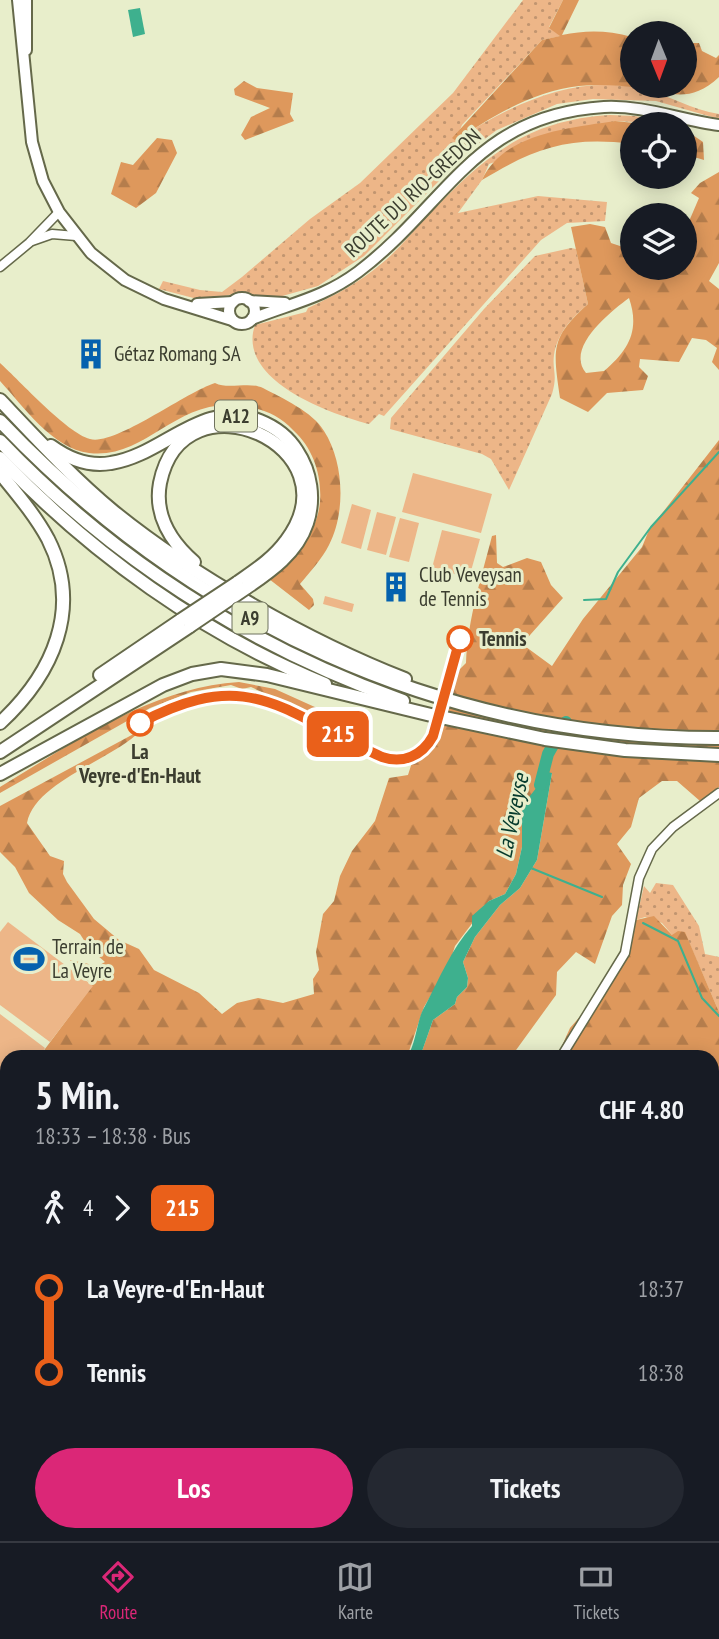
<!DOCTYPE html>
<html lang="de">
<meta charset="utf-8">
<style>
body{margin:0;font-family:"PT Sans Narrow",sans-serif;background:#242831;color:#f1f3f6;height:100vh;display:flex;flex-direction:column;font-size:26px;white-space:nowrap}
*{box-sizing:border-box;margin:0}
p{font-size:23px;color:#9ea1a6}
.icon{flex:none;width:38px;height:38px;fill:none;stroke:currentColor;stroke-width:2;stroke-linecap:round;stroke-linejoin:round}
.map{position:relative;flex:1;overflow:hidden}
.sheet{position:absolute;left:0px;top:1050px;width:719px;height:492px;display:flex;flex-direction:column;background:#171b24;border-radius:21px 21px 0 0;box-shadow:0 4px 18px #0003}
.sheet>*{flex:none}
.badge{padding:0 14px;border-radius:10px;font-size:24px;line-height:46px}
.needle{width:46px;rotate:179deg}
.buttons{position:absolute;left:620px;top:21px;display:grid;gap:14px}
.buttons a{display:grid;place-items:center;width:77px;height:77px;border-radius:50%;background:#171b24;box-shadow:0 4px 18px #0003;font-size:35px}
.map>.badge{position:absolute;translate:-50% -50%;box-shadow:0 0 0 4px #fff}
.legs{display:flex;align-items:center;gap:10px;height:77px;padding:0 35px;font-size:23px}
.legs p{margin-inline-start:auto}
.headline{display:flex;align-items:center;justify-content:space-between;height:119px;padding:0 35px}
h1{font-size:38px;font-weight:700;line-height:52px}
.primary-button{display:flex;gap:14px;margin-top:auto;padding:14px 35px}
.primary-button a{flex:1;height:80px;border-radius:42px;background:#db2777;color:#fff;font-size:28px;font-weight:700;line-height:80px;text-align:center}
.primary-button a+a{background:#242831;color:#f1f3f6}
ul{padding:0 35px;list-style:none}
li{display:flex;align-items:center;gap:24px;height:84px;font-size:26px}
li i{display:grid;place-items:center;width:10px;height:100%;margin:0 9px;background:currentColor}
li i::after{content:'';width:18px;height:18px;margin:-9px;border:5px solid;border-radius:50%;background:#171b24}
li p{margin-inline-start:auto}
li:first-child i{background:linear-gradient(#0000 50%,currentColor 0)}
li:last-child i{background:linear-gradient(currentColor 50%,#0000 0)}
.tab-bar{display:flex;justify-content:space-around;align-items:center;height:98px;border-top:2px solid #363941;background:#171b24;font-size:19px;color:#9ea1a6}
.tab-bar a{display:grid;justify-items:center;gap:4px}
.tab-bar .active{color:#db2777}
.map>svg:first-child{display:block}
</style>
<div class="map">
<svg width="719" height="1541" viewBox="0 0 719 1541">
<defs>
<pattern id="grass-dots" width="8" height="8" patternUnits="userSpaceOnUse" patternTransform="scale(1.75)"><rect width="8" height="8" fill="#edb688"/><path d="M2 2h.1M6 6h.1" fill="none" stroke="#c19570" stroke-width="1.8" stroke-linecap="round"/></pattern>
<pattern id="forest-firs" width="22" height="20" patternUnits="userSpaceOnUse" patternTransform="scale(1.75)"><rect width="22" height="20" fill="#de985c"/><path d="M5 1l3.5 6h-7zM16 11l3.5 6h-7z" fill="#b57d4c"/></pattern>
</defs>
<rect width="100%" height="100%" fill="#e8eecb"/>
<g fill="url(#grass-dots)">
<path d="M523,0H563L549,27L561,36L542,40L462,125L455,141C509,105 576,73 643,89C669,95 692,110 719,114V119L656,101L593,99L557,104L497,130L471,149L364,256L318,286L268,300L241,292L205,301L159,289L163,281L200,290L222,292L242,277L310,219L360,183L453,93Z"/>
<path d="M610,115L635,116L674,124L615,121L489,164L482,180L458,213L538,196L607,202L605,221L567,223L541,240L384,416L379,414L369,424C330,414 236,380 255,325L306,312L308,308C335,295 359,283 381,264C396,252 409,236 422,222C479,161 523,120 610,115Z"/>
<path d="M571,248L576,249L588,304C571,319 558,332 554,355C552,371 558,374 552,394L509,490L491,459L482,454L390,429L391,418L484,309L535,256Z"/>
<path d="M656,883L673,885L699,926L705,954L719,957V1012L685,933L673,936L662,923L645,917L636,920L644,886L650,893Z"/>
<path d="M719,1181V1270L712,1269V1185Z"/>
<path d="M712,1324L719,1327V1433L712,1434Z"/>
<path d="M156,1535H243V1541H143Z"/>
<path d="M303,1535H424L420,1541H306Z"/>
<path d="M446,1535H580L582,1541H440Z"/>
<path d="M631,1535H683L692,1541H632Z"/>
</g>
<g fill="url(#forest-firs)" fill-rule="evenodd">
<path d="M563,0H579L562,35C586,30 607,30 632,37V86H684V50L692,43H699L702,51L716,58L719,55V77C690,104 671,93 638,88C619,85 598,84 579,86C536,90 490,117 456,141L452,138L542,40L560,36L549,28Z"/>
<path d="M244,81L257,88L293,93L290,114L294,121L245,140L241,135L251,117L270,108L235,95L234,89Z"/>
<path d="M615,121L644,124H632V144C569,136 535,148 482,180C503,133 570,128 615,121Z"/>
<path d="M684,129L703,142L704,160L684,154Z"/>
<path d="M157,138L172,140L177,153L156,193L136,208L111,194L121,162L133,165Z"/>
<path d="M719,172V263L709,281L719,289V370L712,362L717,348L706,340L692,338L679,362L640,359L639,367L648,376L643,390L607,393L588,412L560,398C553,349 550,338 588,304L571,227L590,224L605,227L611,243L626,248L632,245V268H684V233L699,198L691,193L700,183ZM629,298C640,330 629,350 604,371L586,373C565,348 610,312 629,298Z"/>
<path d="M0,363C20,381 67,433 90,439C115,446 184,393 215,383C229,390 248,381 263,388C282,398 313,412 324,431C344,462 346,512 329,545C322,559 310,572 300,584L313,599L314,605L309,610L269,579C293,558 317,535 320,502C322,475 313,448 293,430C279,415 262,408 242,406C176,396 147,460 89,453C53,449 23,406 0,381Z"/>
<path d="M719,440V787L700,801L677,781H662L639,798L631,827L617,844L631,864L623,885L622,905L612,916L595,964L576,952L557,972L556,995L511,1057H420L433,1020L455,1004L457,997L467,987L468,978L463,962L475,937L500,905L520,888L537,860L552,773L522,806V847L516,874L505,894L489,901L455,946L449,965L424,1007L407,1057H39L92,986L70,960L98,966L105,962L89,948L80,934L58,920L29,893L15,867L0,852V806L141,730C115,759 35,781 27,823L50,856L64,861L63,874L67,882L94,919L119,940L139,949L154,970L199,993L222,1014L237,1003L258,998L283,1003L314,994L313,979L319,970L316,952L323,914L334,901L340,876L352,851L375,821L389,778L408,775L415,753L426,756L442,732L458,671L466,663C468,618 481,579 492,536L496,535L497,563L503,567L527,558L541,562L551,585L563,598L522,644L552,666L583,619L642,547L649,530Z"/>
<path d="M239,682L275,689L317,708L320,713L312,715L251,687L242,689L231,685L191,692L150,708L0,793V787C75,742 150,688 239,682Z"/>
<path d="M654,916L672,935L678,931L685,932L719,1012V1181L712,1185V1057H557L570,1028L617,974L636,920Z"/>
<path d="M7,1098V1231L0,1234V1103Z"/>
<path d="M7,1239V1348L0,1353V1243Z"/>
<path d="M712,1269L719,1270V1327L712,1324Z"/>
<path d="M719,1433V1541H692L683,1535H712V1434Z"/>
<path d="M243,1535H303L306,1541H243Z"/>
</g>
<g fill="#edb688">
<path d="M413,473L492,494L481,533L402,512Z"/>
<path d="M352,504L371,510L361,549L341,543Z"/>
<path d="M377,512L396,517L386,555L367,550Z"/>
<path d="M400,518L419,523L409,562L389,557Z"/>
<path d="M442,530L480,539L469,578L432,568Z"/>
<path d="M325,596L354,604L352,612L323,604Z"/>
<path d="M8,922L93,986L50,1042L0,1005V932Z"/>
<path d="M0,1014L45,1048L39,1057H7V1094L0,1088Z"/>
</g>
<g fill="#3eb08e">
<path d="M140,8L145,34L133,37L128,10Z"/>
<path d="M539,770L552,773L537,860L520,888L500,905L475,937L463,962L468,978L467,987L457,997L455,1004L433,1020L420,1057H407C417,1042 416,1021 425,1006C439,979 452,948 472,926V916L489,901L505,894L516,874L522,847V806L537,787Z"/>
</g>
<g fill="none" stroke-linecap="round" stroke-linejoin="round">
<g stroke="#3eb08e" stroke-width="2">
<path d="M584,600L606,599L618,572L651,527L719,452"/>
<path d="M531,868L602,897"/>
<path d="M643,923L678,941L702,998L719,1016"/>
</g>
<path stroke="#3eb08e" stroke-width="12" d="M540,785L548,754L566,722"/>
<g stroke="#65694a" stroke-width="11">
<g id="minor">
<path d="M32,241L52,234L76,236"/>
<path d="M0,267L29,243L59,212"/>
<path d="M561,1057L625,953L639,878L652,849L673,827L719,793"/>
<path d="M0,1413L7,1410"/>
</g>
</g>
<g stroke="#65694a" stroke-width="14">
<g id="major">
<path d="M18,0L32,142L43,181L59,212L91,253L125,280L164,299L232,320"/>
<path d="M26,0V50"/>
<circle cx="242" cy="311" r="13"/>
<path d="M249,301L285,303"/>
<path d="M197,304L233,302"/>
<path d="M252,319C292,303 323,298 358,272C448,204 474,115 604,107C644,105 680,120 719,125"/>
</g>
</g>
<g stroke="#65694a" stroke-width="16">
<g id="highway">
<path d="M0,400C37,439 73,478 114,512C193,576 310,642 405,679"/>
<path d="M0,421C190,621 441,739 719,738"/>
<path d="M0,441C113,559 249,646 403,701"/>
<path d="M51,446C69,459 89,467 111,463C164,455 202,398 260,421C275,427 289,438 297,451C311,472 315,499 307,523C297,553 271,571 246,588"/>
<path d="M0,458C91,554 203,634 325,684"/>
<path d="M0,473C17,494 35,515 48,539C83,608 53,674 0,723"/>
<path d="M194,562C171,542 154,515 160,483C183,369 358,446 286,541C273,559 254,571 237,583"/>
<path d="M100,675L181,620"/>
<path d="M0,752L190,626"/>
<path d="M0,774L163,685L192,674L221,669L267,675L431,715L545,739L625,750L719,755"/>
</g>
</g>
<use href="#minor" stroke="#fff" stroke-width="8"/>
<use href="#major" stroke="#fff" stroke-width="10"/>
<use href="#highway" stroke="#fff" stroke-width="12"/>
<g stroke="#65694a" stroke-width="16" stroke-linecap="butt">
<g id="highway-bridge">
<path d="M181,620L237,583"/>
<path d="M190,626L246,588"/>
</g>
</g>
<use href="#highway-bridge" stroke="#fff" stroke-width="12"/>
</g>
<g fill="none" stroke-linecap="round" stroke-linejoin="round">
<g stroke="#fff" stroke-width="16">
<path id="line-1" d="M140,723C251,664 283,713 382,757C403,764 422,756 433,736L460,639"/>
</g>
<use href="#line-1" stroke="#ea601a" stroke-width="10"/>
</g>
<defs>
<g id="building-bare" transform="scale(2.415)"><path d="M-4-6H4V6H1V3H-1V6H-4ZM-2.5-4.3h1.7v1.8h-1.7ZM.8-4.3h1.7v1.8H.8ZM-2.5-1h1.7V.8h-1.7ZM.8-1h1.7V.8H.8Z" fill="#0461ae" stroke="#e8eecb" stroke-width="2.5" paint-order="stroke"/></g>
<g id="stadium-bare" transform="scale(2.415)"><path d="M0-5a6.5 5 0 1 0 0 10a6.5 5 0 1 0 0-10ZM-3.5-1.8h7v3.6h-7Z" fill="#0461ae" stroke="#e8eecb" stroke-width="2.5" paint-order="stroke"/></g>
</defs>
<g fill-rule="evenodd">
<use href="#building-bare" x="91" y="354"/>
<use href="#building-bare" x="396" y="587"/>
<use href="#stadium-bare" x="29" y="959"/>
</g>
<g fill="#fff" stroke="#ea601a" stroke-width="3.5">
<circle cx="460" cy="639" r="12"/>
<circle cx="140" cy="723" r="12"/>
</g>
<g text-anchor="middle" stroke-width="6" stroke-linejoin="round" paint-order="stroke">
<g fill="#e8eecb" stroke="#6f725e" stroke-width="2">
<rect x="215" y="400.5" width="42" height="31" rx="5"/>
<rect x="232.5" y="602.5" width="35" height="31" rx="5"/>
</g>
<g font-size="19" font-weight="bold" fill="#3b3d2f">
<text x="236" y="423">A12</text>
<text x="250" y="625">A9</text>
</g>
<g font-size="21" fill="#3b3d2f" stroke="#e8eecb">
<text transform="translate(413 193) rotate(-43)" y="7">ROUTE DU RIO-GREDON</text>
</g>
<g font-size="21" fill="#3b3d2f" stroke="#e8eecb" text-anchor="start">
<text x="114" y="361">Gétaz Romang SA</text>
<text x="419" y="582">Club Veveysan<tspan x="419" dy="24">de Tennis</tspan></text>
<text x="52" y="954">Terrain de<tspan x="52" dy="24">La Veyre</tspan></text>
</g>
<g font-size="21" font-weight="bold" fill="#3b3d2f" stroke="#e8eecb" text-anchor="start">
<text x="479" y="646">Tennis</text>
<text x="140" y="759" text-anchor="middle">La<tspan x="140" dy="24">Veyre-d'En-Haut</tspan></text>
</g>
<g font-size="23" font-style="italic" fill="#063a2c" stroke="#e8eecb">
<text transform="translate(512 816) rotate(-78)" y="8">La Veveyse</text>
</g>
</g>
</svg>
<div class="buttons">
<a><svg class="needle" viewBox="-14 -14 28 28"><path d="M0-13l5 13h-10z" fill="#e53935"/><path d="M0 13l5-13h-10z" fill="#9ea1a6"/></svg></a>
<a><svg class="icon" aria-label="locate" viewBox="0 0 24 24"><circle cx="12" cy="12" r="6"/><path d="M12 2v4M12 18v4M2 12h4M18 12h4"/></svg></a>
<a><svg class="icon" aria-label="layers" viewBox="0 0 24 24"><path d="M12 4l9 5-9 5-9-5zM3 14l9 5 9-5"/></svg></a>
</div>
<b class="badge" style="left:338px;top:734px;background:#ea601a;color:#fff">215</b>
<section class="sheet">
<div class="headline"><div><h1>5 Min.</h1><p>18:33 – 18:38 · Bus</p></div><b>CHF 4.80</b></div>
<div class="legs"><svg class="icon" aria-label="walk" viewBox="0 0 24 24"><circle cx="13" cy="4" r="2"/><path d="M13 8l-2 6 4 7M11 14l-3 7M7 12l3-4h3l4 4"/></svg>4<svg class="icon" aria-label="forward" viewBox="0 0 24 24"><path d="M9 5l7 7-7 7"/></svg><b class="badge" style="background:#ea601a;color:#fff">215</b></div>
<ul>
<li><i style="color:#ea601a"></i><b>La Veyre-d'En-Haut</b><p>18:37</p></li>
<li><i style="color:#ea601a"></i><b>Tennis</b><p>18:38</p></li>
</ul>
<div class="primary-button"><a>Los</a><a>Tickets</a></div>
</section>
</div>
<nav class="tab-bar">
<a class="active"><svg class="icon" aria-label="directions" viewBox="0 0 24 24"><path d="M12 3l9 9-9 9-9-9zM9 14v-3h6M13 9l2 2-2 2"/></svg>Route</a>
<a><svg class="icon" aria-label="map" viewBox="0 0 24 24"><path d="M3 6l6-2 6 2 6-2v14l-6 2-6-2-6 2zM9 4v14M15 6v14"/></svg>Karte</a>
<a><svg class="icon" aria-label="tickets" viewBox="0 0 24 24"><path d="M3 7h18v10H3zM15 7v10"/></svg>Tickets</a>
</nav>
